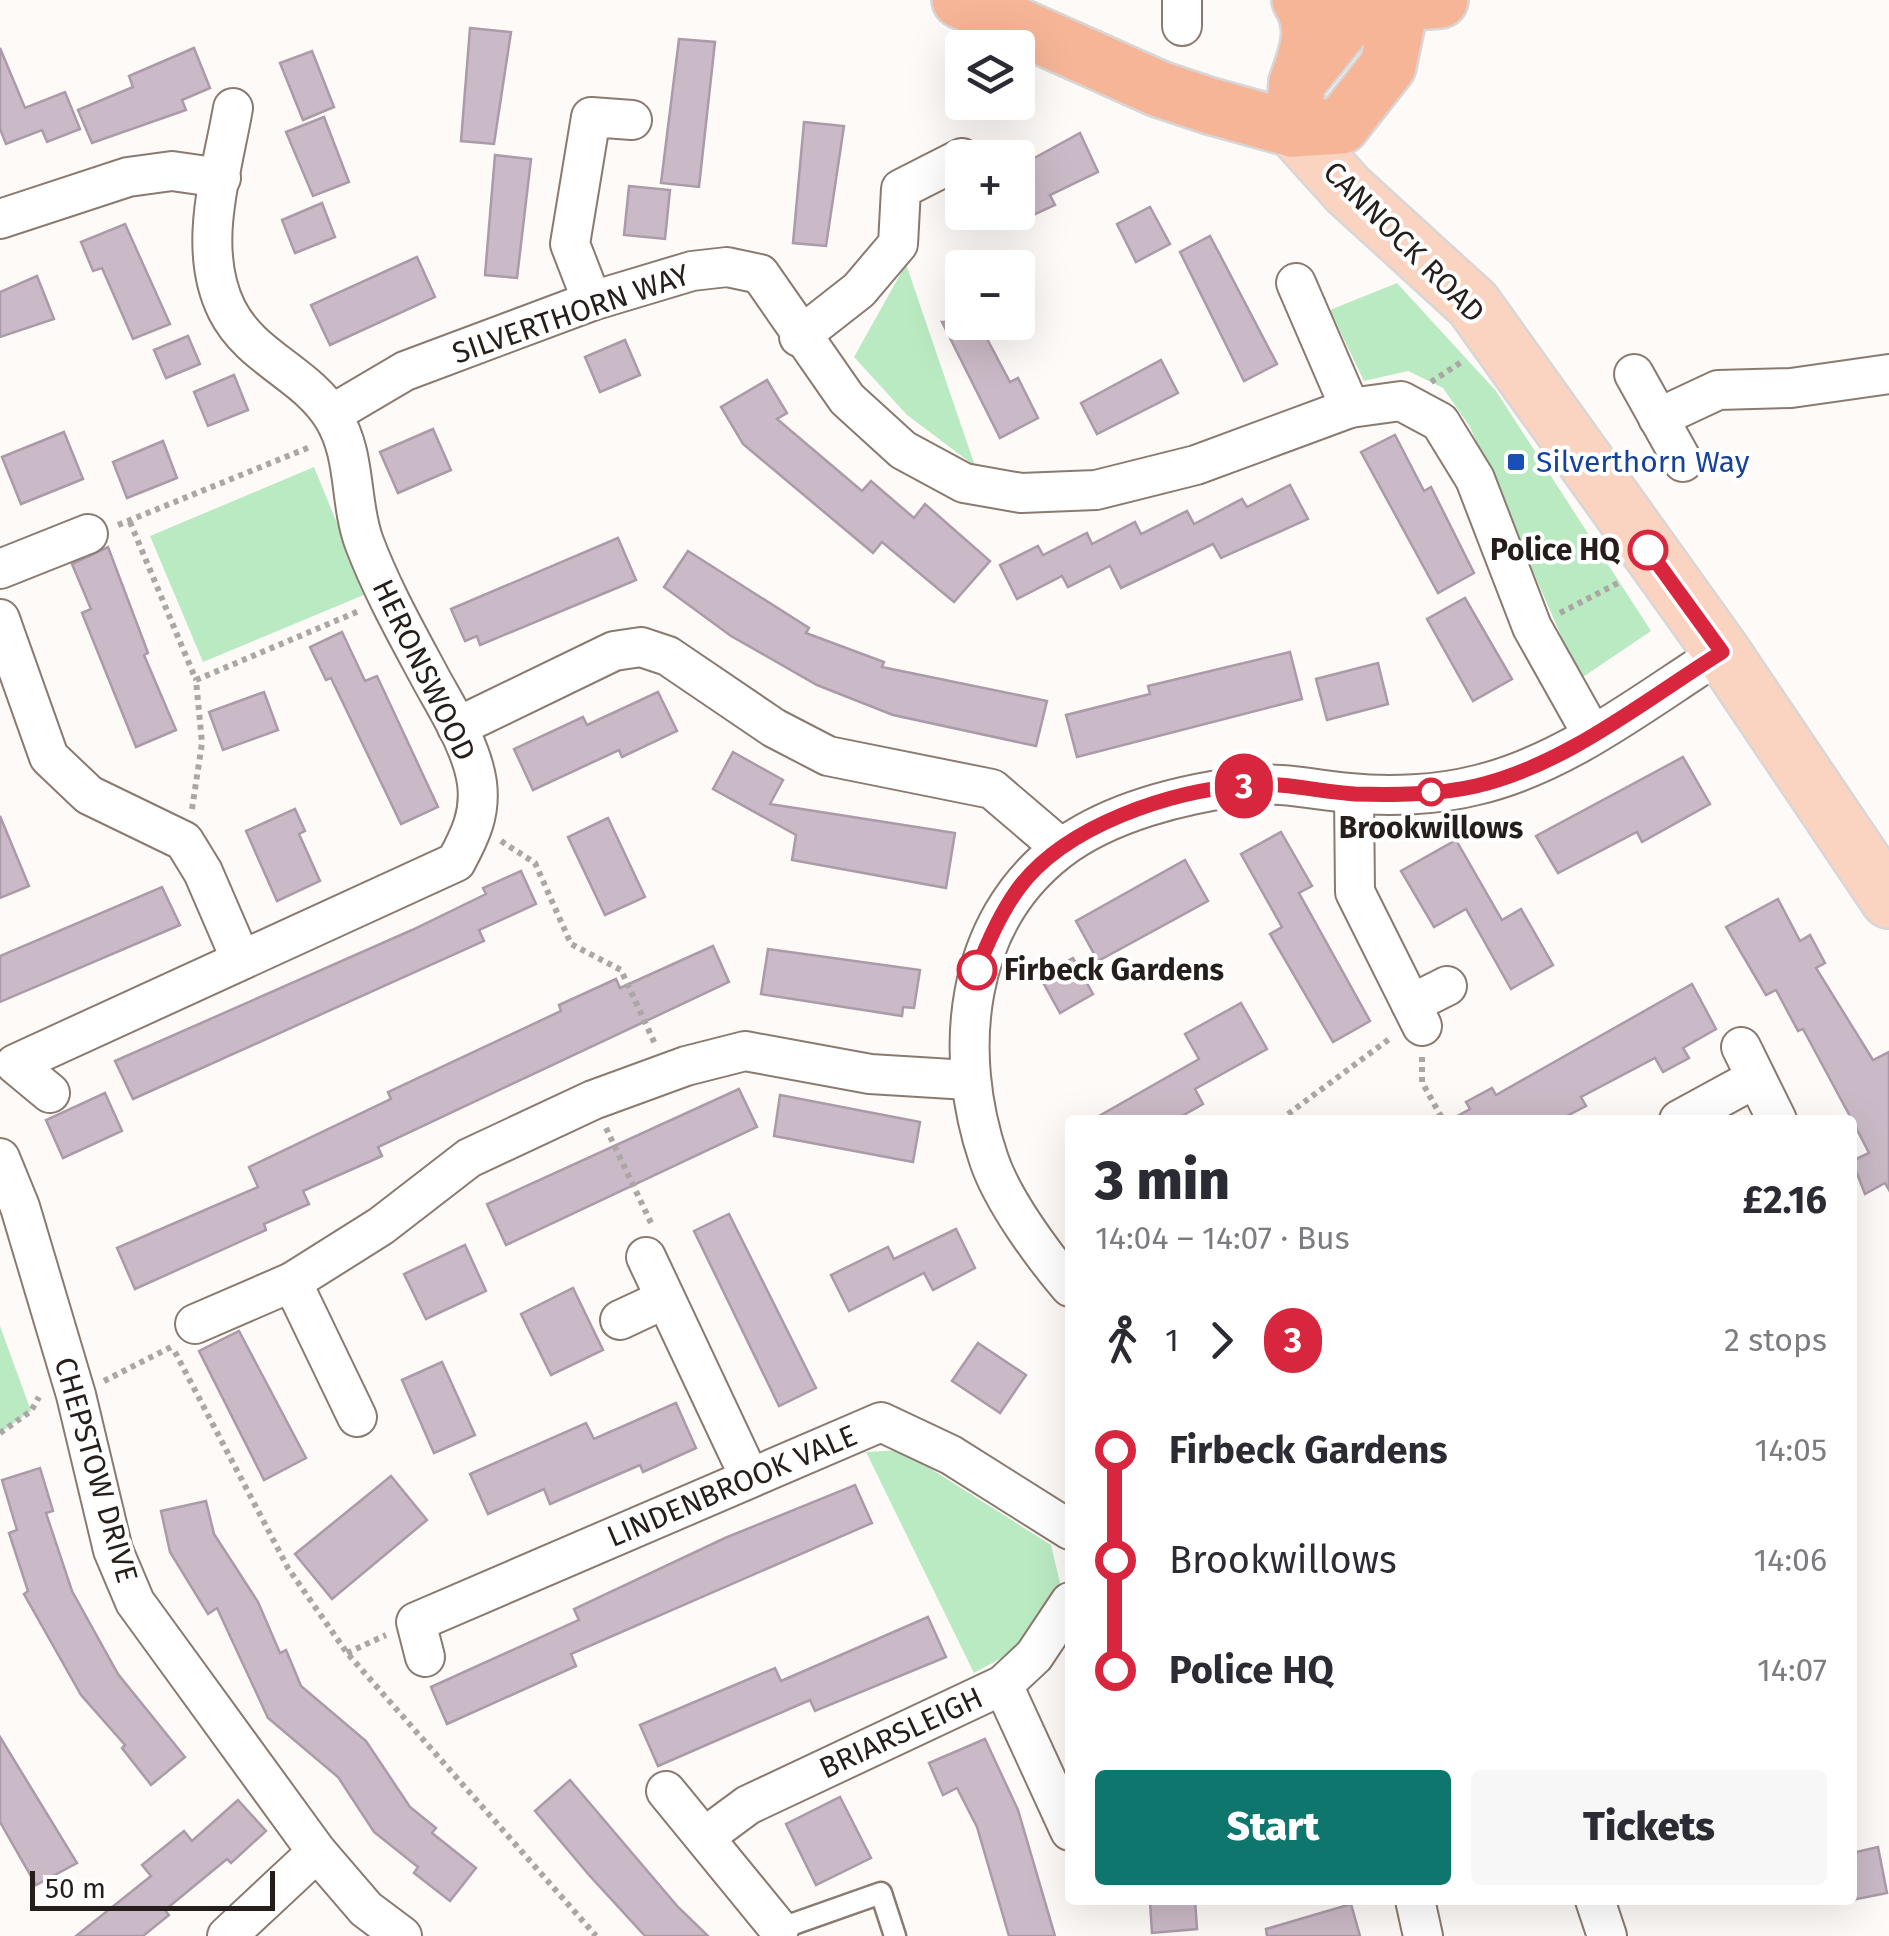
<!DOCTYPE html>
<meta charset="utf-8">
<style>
body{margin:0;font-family:"Fira Sans",sans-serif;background:#f7f7f7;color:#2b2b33;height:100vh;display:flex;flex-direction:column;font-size:38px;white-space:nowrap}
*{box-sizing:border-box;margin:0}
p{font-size:32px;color:#7c7c81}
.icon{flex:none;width:55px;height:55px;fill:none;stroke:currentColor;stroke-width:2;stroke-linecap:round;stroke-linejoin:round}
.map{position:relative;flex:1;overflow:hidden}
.details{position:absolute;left:1065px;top:1115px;width:792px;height:790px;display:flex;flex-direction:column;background:#fff;border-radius:10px;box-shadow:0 10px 40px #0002}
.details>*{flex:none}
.badge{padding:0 20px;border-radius:32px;font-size:35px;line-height:65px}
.tools{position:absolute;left:945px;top:30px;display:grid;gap:20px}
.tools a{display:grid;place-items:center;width:90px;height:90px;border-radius:10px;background:#fff;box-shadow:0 10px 40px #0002;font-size:50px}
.scale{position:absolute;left:30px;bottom:25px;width:245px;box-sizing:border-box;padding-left:10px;border:5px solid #251e1a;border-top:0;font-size:28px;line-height:35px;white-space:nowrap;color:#251e1a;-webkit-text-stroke:8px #fff;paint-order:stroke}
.map>.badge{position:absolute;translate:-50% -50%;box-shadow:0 0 0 5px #fff}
.legs{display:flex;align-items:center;gap:15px;height:110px;padding:0 30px;font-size:32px}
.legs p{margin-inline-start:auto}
.overview{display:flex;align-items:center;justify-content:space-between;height:170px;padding:0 30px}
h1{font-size:55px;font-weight:800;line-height:75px}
.action{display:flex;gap:20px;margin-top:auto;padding:20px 30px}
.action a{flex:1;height:115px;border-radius:10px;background:#0f766e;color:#fff;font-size:40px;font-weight:800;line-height:115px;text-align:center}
.action a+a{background:#f7f7f7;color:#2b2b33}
ul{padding:0 30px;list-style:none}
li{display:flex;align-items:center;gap:35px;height:110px;font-size:38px}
li i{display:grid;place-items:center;width:15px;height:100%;margin:0 12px;background:currentColor}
li i::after{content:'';width:25px;height:25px;margin:-12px;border:8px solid;border-radius:50%;background:#fff}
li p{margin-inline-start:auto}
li:first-child i{background:linear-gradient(#0000 50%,currentColor 0)}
li:last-child i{background:linear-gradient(currentColor 50%,#0000 0)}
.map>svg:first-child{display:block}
</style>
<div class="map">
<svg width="1889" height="1936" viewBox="0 0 1889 1936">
<rect width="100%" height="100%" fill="#fefaf8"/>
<g fill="#baeac2">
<path d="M906,264L975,466L907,415L854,357Z"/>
<path d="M1397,283L1496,391L1651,631L1580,679L1470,427L1443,388L1408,371L1364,381L1330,310Z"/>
<path d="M314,467L366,594L203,662L150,536Z"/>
<path d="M0,1326L31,1411L0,1433Z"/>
<path d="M901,1450L1051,1545L1060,1583L1018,1649L974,1673L866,1452Z"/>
</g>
<g fill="#cab9c6" stroke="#ab9ba8" stroke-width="2.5">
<path d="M470,28L511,32L494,144L461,141Z"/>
<path d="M679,39L715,42L699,187L661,183Z"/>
<path d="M0,48L25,108L65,92L80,129L47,142L42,130L6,144L0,129Z"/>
<path d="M194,48L210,88L182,100L186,110L92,143L78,110L133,87L129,76Z"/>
<path d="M312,51L334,107L303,120L280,63Z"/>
<path d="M324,117L349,182L313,196L286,132Z"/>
<path d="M804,122L844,126L826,246L793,243Z"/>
<path d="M1080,133L1098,172L1050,195L1055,205L1018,222V167Z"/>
<path d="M495,155L531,159L517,278L485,275Z"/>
<path d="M629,186L670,190L665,239L624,235Z"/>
<path d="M322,203L335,237L295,253L282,220Z"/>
<path d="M1150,207L1170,244L1136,262L1117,224Z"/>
<path d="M125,224L170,324L133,339L102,268L93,271L81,242Z"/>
<path d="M1210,236L1277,364L1244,381L1180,252Z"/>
<path d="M417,257L435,297L330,345L311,305Z"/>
<path d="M37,276L54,319L0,337V292Z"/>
<path d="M942,322H978L1010,382L1018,378L1038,418L1000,438Z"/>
<path d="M188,336L200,364L166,378L154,350Z"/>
<path d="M625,340L640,375L600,392L585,357Z"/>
<path d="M1161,360L1178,393L1097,434L1081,403Z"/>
<path d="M234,375L248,410L208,426L194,392Z"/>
<path d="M767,380L787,413L777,419L862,491L871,481L914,518L925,504L990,561L954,602L882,542L873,553L743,444L721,407Z"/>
<path d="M433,429L451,470L398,493L380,452Z"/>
<path d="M64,432L83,479L21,504L2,457Z"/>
<path d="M1395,435L1424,491L1431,487L1474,573L1438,593L1361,452Z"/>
<path d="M163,441L177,478L127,498L113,462Z"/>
<path d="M1290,485L1308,519L1221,558L1213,544L1121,588L1110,566L1068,587L1062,576L1017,599L1000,565L1038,546L1043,555L1087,533L1092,544L1135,522L1141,534L1187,511L1194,524L1242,499L1247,507Z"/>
<path d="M618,538L636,580L480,645L477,636L465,641L451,609Z"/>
<path d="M108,547L148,653L144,655L176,730L136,747L82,613L91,609L72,564Z"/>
<path d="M688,551L809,628L806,633L884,662L882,667L1047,701L1036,746L893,715L817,685L731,636L664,587Z"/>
<path d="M1465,598L1512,679L1473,701L1427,619Z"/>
<path d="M342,632L365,681L377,676L438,807L401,824L331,678L326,680L310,647Z"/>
<path d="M1290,652L1302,699L1077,757L1066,715L1150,694L1148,686Z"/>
<path d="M1378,663L1388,704L1327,720L1316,679Z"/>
<path d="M264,692L278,730L223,750L209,712Z"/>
<path d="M658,692L677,731L622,757L619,750L533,790L514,749L583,717L587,725Z"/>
<path d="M733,752L783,780L770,804L955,833L946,888L792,860L796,835L713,789Z"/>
<path d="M1683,757L1710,804L1642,842L1637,832L1558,873L1536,836Z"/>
<path d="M295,809L305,831L299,834L320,881L277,901L246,831Z"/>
<path d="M0,816L29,886L0,898Z"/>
<path d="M608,818L645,897L605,915L568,837Z"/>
<path d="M1281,832L1312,886L1299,893L1370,1021L1333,1042L1270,934L1282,927L1241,854Z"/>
<path d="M1456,840L1502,920L1521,909L1553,965L1511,989L1466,909L1434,927L1401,871Z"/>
<path d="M1185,860L1208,901L1098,961L1076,921Z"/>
<path d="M521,871L536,904L479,930L484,941L133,1099L115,1061L412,930L486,894L483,888Z"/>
<path d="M162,887L180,925L0,1002V956Z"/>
<path d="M1778,899L1800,941L1810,935L1825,963L1816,968L1873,1060L1889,1052V1190L1885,1183L1865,1194L1852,1161L1869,1153L1852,1120L1803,1029L1798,1031L1776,990L1766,995L1726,927Z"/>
<path d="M713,946L729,982L378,1147L382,1156L303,1191L309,1204L264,1224L266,1230L135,1289L117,1248L258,1187L249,1167L391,1099L388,1092L561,1011L559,1005L616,979L620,988Z"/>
<path d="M768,949L920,970L914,1008L903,1007L902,1016L761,994Z"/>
<path d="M1073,958L1093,994L1060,1013L1040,977Z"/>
<path d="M1692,984L1716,1029L1683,1048L1689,1058L1663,1072L1655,1058L1581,1097L1586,1106L1559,1120H1450L1470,1109L1466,1102L1492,1088L1496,1095Z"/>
<path d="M1241,1003L1267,1049L1195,1089L1203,1104L1175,1120H1092L1199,1059L1185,1034Z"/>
<path d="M739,1089L757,1127L506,1245L487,1204Z"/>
<path d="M105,1093L122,1131L63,1158L46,1120Z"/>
<path d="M780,1095L920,1122L913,1162L774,1136Z"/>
<path d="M729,1214L816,1388L779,1406L694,1231Z"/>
<path d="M956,1229L975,1268L933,1290L924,1273L849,1311L831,1275L888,1247L894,1259Z"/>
<path d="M465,1245L486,1291L426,1319L404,1274Z"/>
<path d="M573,1288L603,1350L551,1375L521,1314Z"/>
<path d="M239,1331L306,1458L264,1480L199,1351Z"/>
<path d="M978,1343L1026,1375L1000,1413L952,1381Z"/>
<path d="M442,1362L475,1435L434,1453L402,1380Z"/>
<path d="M676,1403L696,1448L643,1472L640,1465L550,1504L544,1489L488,1514L470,1474L586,1423L594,1439Z"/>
<path d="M40,1468L53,1511L46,1513L72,1591L118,1674L185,1757L151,1785L122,1748L125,1745L81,1695L24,1594L28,1591L9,1533L17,1530L2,1480Z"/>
<path d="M391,1476L427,1520L332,1599L295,1554Z"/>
<path d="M855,1485L872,1523L571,1654L576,1666L447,1724L431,1687L579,1620L574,1609L725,1538Z"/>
<path d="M206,1501L214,1534L258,1602L280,1653L286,1650L301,1686L366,1741L410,1807L436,1828L432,1833L476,1868L450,1901L414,1873L418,1867L374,1832L338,1777L268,1718L217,1608L208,1614L170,1552L161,1511Z"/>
<path d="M928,1617L946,1657L815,1711L810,1700L658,1766L640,1725L775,1668L781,1681Z"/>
<path d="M0,1737L77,1863L36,1885L0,1822Z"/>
<path d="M985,1739L1018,1810L1055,1936H1009L977,1827L957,1788L943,1795L929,1763Z"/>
<path d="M570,1780L678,1907L708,1936H645L589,1875L535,1811Z"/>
<path d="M840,1797L871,1858L816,1885L786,1824Z"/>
<path d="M238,1800L266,1831L231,1863L227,1859L165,1910L169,1915L143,1936H76L151,1876L142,1865L184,1831L192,1841Z"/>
<path d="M1878,1847L1887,1893L1852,1900V1853Z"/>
<path d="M1195,1900L1197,1929L1152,1933L1150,1902Z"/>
<path d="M1351,1904L1360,1936H1267L1266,1929Z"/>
</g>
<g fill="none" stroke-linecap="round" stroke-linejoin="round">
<g stroke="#8a7a6f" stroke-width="25">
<path id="lane" d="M779,1929L881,1893L895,1936"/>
</g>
<g stroke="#8a7a6f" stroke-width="42">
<g id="street">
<path d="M1182,0V26"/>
<path d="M0,219L128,177L172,171L221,178"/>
<path d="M1296,283L1350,408"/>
<path d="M592,301L570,244L591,117L632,120"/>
<path d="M799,337L859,290L898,244L901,189L962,158"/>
<path d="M1634,374L1683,462"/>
<path d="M332,414L405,371L592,301L692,271L727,267L760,274L847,399L903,450L964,483L1021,493L1096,490L1196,465L1350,408L1401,401L1440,422L1475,479L1532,627L1592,734"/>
<path d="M1658,418L1718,390L1791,388L1889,374"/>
<path d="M0,569L88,534"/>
<path d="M0,619L49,757L89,795L184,841L203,872L241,960"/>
<path d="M457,727L614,651L641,647L668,656L774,728L828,756L992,789L1061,848"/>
<path d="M1354,794L1355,892L1422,1026"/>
<path d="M1411,1004L1447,986"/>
<path d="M1741,1047L1777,1120"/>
<path d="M50,1093L15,1064L456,862C470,836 481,814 477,783C472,747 448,710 431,679C407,634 382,590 364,542C349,501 357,456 333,417C306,373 251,358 227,310C196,248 222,172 233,108"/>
<path d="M1679,1120L1756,1078"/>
<path d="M0,1158L20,1207L76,1395L113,1550L135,1602L317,1852L366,1909L402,1936"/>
<path d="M646,1257L750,1478"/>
<path d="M292,1282L357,1417"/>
<path d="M1070,1287C1042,1254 1003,1201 989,1160C952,1052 964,923 1059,850C1109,812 1183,794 1244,786C1278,781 1315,790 1349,793C1390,797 1438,795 1477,785C1566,764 1646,700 1722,652"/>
<path d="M620,1320L665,1299"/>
<path d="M195,1324L292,1282L381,1226L469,1158L593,1100L686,1066L745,1051L870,1074L968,1080"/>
<path d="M425,1657L416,1622L881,1422L951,1455L1070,1530"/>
<path d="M1003,1685L1070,1831"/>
<path d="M666,1791L779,1929"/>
<path d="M706,1836L748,1805L1003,1685L1034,1656L1070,1602"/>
<path d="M1415,1900L1423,1936"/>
<path d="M1595,1900L1607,1936"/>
<path d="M227,1936L317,1852"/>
</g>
</g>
<g stroke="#d8d6d6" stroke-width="60">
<path id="primary" d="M1293,129L1348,190L1473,304L1722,652L1889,900"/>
</g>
<g stroke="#d8d6d6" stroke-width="60">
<g id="highway">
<path d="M960,0L1159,89L1210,106L1293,129L1341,126L1388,66L1401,3"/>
<path d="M1297,83C1307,54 1318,28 1300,0"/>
<path d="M1293,129L1297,83L1346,22L1401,3L1440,0"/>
</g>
</g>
<g stroke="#aca7a4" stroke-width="6" stroke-dasharray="5 5" stroke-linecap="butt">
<path d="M1431,382L1463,361"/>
<path d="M130,522L196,680"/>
<path d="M118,525L310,447"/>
<path d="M1560,613L1620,582"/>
<path d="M192,809L202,743L196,680L359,611"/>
<path d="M501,841L535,863L571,944L621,970L655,1044"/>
<path d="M1422,1057V1082L1443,1120"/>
<path d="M1280,1120L1392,1037"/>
<path d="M606,1128L652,1225"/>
<path d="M175,1352L288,1568L347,1653L596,1936"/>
<path d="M104,1381L173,1346"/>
<path d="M0,1433L31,1411L39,1397"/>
<path d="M347,1653L386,1635"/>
</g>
<use href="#lane" stroke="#fff" stroke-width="20"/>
<use href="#street" stroke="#fff" stroke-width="38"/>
<use href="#primary" stroke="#fad3c1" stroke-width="55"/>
<use href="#highway" stroke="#f6b597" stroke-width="55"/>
</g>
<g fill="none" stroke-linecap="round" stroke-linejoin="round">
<g stroke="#fff" stroke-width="22">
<path id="line-1" d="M977,970C988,941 1000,914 1018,889C1065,825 1172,790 1249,785C1284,782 1320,792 1355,794C1394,795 1437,795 1476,786C1566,765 1645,700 1722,652L1648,550"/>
</g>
<use href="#line-1" stroke="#d7263d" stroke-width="15"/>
</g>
<rect fill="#1a4fb4" stroke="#fff" stroke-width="4" x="1506" y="452" width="20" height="20" rx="5"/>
<g fill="#fff" stroke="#d7263d" stroke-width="5">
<circle cx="1648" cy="550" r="18"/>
<circle cx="1431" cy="792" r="12"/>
<circle cx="977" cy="970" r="18"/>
</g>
<g text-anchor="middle" stroke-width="8" stroke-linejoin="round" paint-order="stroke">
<g font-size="30" fill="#251e1a" stroke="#fff">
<text transform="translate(1404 242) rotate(45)" y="10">CANNOCK ROAD</text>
<text transform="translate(571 314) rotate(-19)" y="10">SILVERTHORN WAY</text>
<text transform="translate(424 670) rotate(64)" y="10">HERONSWOOD</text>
<text transform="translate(96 1470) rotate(74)" y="10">CHEPSTOW DRIVE</text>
<text transform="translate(732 1486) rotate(-23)" y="10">LINDENBROOK VALE</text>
<text transform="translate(901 1733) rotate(-25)" y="10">BRIARSLEIGH</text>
</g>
<g font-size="30" fill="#164399" stroke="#fff" text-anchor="start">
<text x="1536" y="472">Silverthorn Way</text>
</g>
<g font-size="30" font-weight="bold" fill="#251e1a" stroke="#fff" text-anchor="end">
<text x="1620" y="560">Police HQ</text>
<text x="1431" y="838" text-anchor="middle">Brookwillows</text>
<text x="1004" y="980" text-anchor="start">Firbeck Gardens</text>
</g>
</g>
</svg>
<div class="tools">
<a><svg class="icon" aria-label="layers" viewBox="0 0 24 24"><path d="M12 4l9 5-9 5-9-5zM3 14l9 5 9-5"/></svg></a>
<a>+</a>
<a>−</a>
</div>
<div class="scale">50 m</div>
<b class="badge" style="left:1244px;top:786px;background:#d7263d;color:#fff">3</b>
<section class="details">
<div class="overview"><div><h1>3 min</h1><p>14:04 – 14:07 · Bus</p></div><b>£2.16</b></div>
<div class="legs"><svg class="icon" aria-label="walk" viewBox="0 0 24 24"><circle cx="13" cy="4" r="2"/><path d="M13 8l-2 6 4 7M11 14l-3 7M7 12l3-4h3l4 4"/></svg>1<svg class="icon" aria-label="forward" viewBox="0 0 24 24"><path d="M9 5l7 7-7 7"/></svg><b class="badge" style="background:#d7263d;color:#fff">3</b><p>2 stops</p></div>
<ul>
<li><i style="color:#d7263d"></i><b>Firbeck Gardens</b><p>14:05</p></li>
<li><i style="color:#d7263d"></i><span>Brookwillows</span><p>14:06</p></li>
<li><i style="color:#d7263d"></i><b>Police HQ</b><p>14:07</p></li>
</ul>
<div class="action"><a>Start</a><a>Tickets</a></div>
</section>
</div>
